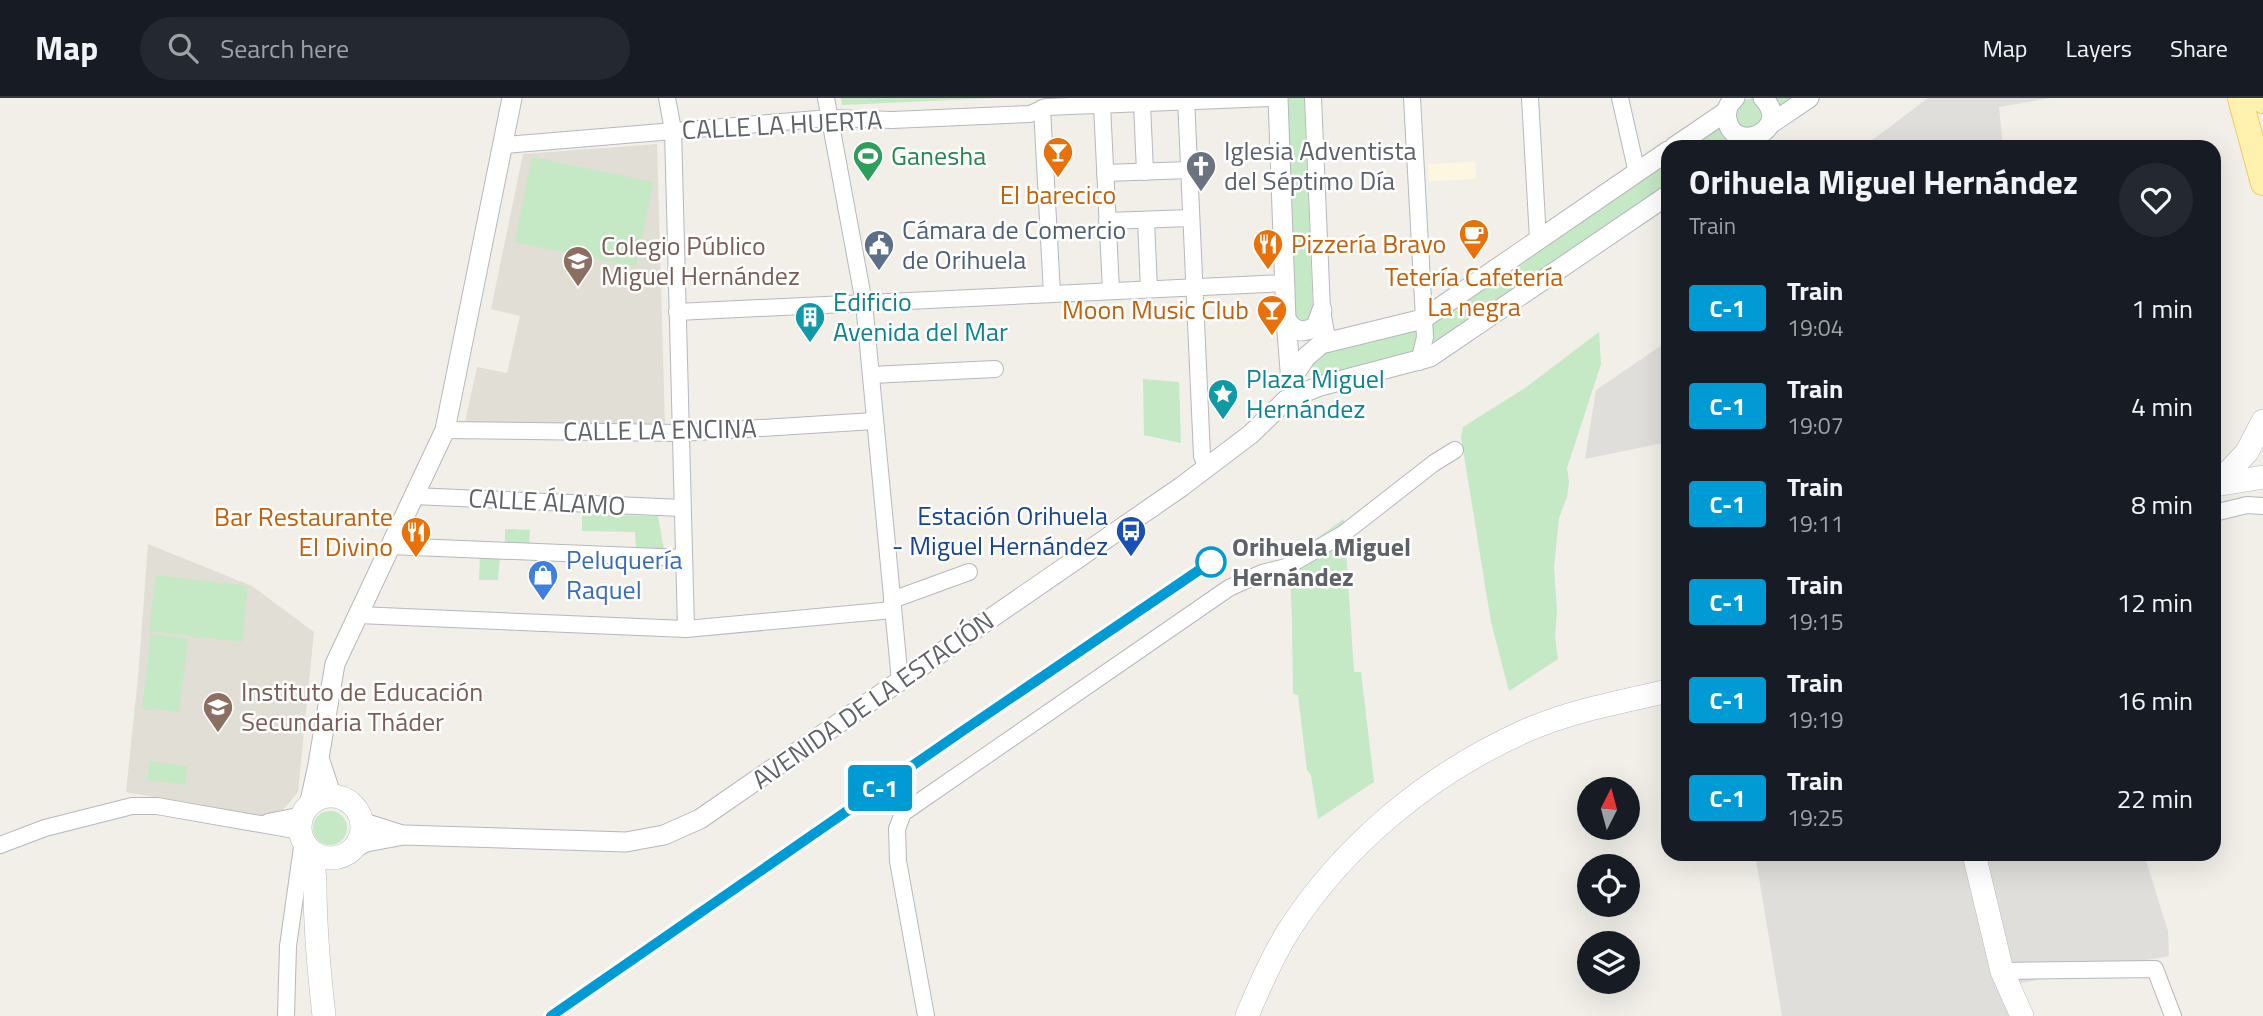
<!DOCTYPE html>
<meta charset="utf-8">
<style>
body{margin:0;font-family:"Titillium Web",sans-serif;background:#242831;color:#f1f3f6;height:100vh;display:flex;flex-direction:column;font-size:26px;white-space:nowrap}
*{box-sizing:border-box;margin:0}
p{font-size:23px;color:#9ea1a6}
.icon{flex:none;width:38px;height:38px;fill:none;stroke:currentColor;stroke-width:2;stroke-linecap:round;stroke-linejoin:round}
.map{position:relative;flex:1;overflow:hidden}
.sheet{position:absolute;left:1661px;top:42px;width:560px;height:721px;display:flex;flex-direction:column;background:#171b24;border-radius:21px;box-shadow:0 7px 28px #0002}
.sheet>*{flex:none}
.badge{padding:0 14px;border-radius:5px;font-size:24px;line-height:46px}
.needle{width:46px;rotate:6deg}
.controls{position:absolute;left:1577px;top:679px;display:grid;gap:14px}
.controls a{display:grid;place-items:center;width:63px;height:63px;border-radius:50%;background:#171b24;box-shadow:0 7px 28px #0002;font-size:35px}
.map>.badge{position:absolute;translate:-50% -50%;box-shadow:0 0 0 4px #fff}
.round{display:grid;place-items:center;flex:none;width:74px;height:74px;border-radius:37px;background:#242831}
.head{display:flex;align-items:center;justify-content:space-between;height:119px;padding:0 28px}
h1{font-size:33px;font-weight:700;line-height:52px}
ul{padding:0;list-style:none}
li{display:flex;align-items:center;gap:21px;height:98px;padding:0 28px}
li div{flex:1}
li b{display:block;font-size:26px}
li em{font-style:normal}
li .badge{min-width:77px;font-weight:700;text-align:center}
header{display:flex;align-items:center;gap:42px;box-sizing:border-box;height:98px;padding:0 35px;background:#171b24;border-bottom:2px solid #363941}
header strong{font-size:33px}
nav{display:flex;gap:38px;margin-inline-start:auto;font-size:24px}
.search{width:490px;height:63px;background:#242831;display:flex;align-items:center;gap:18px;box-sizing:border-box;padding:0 24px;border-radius:38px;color:#9ea1a6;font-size:26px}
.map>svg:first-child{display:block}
</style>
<header>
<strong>Map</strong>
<div class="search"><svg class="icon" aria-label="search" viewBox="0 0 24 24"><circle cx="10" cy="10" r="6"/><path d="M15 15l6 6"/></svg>Search here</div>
<nav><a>Map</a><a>Layers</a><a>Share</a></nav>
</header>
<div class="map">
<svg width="2263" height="918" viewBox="0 0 2263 918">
<rect width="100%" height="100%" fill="#f1efe8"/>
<path fill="#fef7e0" d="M1475,64L1476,81L1429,83L1428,66Z"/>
<g fill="#e0deda">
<path d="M1928,0H2051L1999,9L2003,49H1863Z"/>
<path d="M1668,243V344L1585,361L1596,292Z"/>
<path d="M1755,756H2144L2168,833L2169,858L2021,885L2020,918H1782Z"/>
</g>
<g fill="#e1ded6">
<path d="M657,46L665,328L465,324L477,269L507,275L520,218L491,211L523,56Z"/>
<path d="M148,446L252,488L314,534L298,694L283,712L262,718L126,694L138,579Z"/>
</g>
<g fill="#c5e8c5">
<path d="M841,0H994L842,7Z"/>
<path d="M1285,0H1304L1313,218L1303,228L1292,219Z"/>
<path d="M1752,0H1792L1759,28L1746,32L1722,49H1681L1743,3Z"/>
<path d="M1668,58V87L1435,247L1434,242L1409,257L1318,292L1306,259L1367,244Z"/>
<path d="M532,59L653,84L636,169L515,144Z"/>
<path d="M1599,234L1601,266L1567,370L1569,384L1567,399L1559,420L1554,469L1557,513L1555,538L1558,561L1509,593L1491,524L1461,339L1463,329L1525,290Z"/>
<path d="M1143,281L1179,284L1181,345L1144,337Z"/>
<path d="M582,416L658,418L664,452L636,451L635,434L582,433Z"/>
<path d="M1344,421L1354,574H1361L1374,684L1318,721L1311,677L1307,672L1298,597L1293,596L1292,520L1289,460Z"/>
<path d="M505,431L530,432L529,447L505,446Z"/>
<path d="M480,458L500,459L498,482H479Z"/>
<path d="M156,477L248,488L242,544L149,533Z"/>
<path d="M151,536L188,541L179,614L142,610Z"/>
<path d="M149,663L187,668L185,687L147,682Z"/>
<circle cx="330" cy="730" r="17"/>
</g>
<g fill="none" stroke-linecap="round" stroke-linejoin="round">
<g stroke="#b5b8bc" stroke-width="18">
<g id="minor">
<path d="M667,0L673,32L686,531"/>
<path d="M826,0L864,205L900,583"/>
<path d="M1186,0L1202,358L1207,370"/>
<path d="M1313,0L1322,212L1326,235L1332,244"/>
<path d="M1412,0L1425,239L1419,264"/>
<path d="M1530,0L1538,141"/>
<path d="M1620,0L1637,75"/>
<path d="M1142,5L1145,74"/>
<path d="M1102,7L1111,193"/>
<path d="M1042,10L1052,196"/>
<path d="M504,47L830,20L892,22L1030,16L1046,9L1270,0"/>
<path d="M1105,75L1189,72"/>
<path d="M1146,122L1149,191"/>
<path d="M1107,123L1191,120"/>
<path d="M677,214L1285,185"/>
<path d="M871,277L995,271"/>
<path d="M445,332L680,335L874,323"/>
<path d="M413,398L682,410"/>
<path d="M2214,415L2247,407L2263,408"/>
<path d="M390,448L683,460"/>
<path d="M892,502L969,474"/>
<path d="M358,517L686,531L893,512"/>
<path d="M268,724L303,717"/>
<path d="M0,747L45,730L132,708H157L300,733"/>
<path d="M2002,873L2155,871L2173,918"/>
<path d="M286,918L288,848L303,742"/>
<path d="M926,918L898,763L897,731L903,715L1229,490L1262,475L1286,469L1343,436L1434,365L1455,352"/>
</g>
</g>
<g stroke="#b5b8bc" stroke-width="21">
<g id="tertiary">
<path d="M1278,0L1286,221L1291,285"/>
<path d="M1735,0C1729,5 1725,13 1727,21C1733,58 1794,32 1763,0"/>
<path d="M1769,27L1809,0"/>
<path d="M1674,49L1727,13"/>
<path d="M1286,221C1294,234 1303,236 1316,228L1322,212"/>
<path d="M1292,280L1306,259L1321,246L1423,221L1668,53"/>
<path d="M332,699L319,660L335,566L445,332L512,0"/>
<path d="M309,708L319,662"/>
<path d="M361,724L399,736"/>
<path d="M354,750L366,744L404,737L626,744L664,737L700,721L1181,389L1251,336L1286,302L1320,288L1430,259L1668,97"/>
</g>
</g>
<g stroke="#b6babf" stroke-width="24">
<g id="secondary">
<path d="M2215,387L2263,379"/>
<path d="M2216,387L2247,354L2263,323"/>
<circle cx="331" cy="729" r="31"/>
<path d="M314,755C312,767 315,776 315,787C315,831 319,874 324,918"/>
<path d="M1974,756L2002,873L2022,918"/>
<path d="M1247,918C1259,889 1272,859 1289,832C1345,745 1431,675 1525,633C1570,613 1620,604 1668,593"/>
</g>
</g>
<g stroke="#f2c960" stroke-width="26">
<g id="primary">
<path d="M2240,0L2263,85"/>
<path d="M2262,0L2263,3"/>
</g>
</g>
<use href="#minor" stroke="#fff" stroke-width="16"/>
<use href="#tertiary" stroke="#fff" stroke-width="19"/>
<use href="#secondary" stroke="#fff" stroke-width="23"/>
<use href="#primary" stroke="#fff2af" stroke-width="24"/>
<g stroke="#b6b7b8" stroke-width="7">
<path id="rail" d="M551,918L961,634"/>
</g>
<use href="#rail" stroke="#fff" stroke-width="4.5" stroke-dasharray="13" stroke-linecap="butt"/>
</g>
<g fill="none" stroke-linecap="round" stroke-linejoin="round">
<g stroke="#fff" stroke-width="16">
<path id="line" d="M551,918L961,634L1211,464"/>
</g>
<use href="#line" stroke="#009ad5" stroke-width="10"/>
</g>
<defs>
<g id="bar-pin" transform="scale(1.575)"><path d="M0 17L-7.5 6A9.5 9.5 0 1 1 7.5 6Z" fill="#e8710a" stroke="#fff"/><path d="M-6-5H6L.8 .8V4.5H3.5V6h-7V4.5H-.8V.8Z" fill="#fff"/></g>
<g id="stadium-pin" transform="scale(1.575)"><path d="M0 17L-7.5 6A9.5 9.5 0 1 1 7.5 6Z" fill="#2e9e5b" stroke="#fff"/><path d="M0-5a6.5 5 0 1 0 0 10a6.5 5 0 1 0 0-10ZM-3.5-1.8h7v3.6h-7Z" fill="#fff"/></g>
<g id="church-pin" transform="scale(1.575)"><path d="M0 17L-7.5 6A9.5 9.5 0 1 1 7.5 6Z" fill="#6b7280" stroke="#fff"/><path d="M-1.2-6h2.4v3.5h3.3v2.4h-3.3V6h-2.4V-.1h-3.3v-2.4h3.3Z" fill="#fff"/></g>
<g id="cafe-pin" transform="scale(1.575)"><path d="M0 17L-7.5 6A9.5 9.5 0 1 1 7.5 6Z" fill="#e8710a" stroke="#fff"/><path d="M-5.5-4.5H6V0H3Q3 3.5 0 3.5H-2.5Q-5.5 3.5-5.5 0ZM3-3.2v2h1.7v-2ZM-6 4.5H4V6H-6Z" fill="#fff"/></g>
<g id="restaurant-pin" transform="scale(1.575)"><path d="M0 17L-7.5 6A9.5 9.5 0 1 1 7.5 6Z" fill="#e8710a" stroke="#fff"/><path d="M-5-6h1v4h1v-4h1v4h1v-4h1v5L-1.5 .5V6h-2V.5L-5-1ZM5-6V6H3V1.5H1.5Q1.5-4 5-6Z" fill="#fff"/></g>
<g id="civic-pin" transform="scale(1.575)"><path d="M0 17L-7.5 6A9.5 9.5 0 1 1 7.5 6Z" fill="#5c6f8a" stroke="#fff"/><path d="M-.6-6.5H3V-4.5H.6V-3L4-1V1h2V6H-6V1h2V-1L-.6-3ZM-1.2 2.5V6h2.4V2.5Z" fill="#fff"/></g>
<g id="school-pin" transform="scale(1.575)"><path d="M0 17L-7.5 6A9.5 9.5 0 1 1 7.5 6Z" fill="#8d6e63" stroke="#fff"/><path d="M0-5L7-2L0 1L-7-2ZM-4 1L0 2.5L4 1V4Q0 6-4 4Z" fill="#fff"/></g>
<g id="building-pin" transform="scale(1.575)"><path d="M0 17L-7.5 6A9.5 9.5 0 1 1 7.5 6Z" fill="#0f9aa8" stroke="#fff"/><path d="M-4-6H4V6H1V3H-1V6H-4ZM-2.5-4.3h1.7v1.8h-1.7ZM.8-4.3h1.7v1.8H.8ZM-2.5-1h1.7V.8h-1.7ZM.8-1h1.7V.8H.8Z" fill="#fff"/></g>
<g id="sight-pin" transform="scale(1.575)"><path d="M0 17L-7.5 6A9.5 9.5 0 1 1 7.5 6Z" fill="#0f9aa8" stroke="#fff"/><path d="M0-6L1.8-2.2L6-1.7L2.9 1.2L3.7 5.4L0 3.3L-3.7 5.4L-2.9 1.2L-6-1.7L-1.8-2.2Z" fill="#fff"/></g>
<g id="bus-pin" transform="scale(1.575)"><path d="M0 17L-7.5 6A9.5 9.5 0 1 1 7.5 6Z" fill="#1a4fb4" stroke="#fff"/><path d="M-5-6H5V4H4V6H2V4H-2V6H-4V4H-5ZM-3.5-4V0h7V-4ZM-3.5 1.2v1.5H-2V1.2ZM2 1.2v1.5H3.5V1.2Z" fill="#fff"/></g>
<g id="shop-pin" transform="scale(1.575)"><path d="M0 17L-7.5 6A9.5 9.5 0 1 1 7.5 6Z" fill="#3f7fe0" stroke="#fff"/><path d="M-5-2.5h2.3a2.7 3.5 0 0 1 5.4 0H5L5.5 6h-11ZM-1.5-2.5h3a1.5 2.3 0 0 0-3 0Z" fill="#fff"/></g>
</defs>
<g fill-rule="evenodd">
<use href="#bar-pin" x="1058" y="54"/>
<use href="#stadium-pin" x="868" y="58"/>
<use href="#church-pin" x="1201" y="68"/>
<use href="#cafe-pin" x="1474" y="136"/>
<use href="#restaurant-pin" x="1268" y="146"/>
<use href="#civic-pin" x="879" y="147"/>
<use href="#school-pin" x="578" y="163"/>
<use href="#bar-pin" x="1272" y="212"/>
<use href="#building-pin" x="810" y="219"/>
<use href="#sight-pin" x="1223" y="296"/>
<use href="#bus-pin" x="1131" y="433"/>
<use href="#restaurant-pin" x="416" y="434"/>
<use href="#shop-pin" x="543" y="477"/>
<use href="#school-pin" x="218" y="609"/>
</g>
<circle fill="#fff" stroke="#009ad5" stroke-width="3.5" cx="1211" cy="464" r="14"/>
<g text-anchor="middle" stroke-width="5" stroke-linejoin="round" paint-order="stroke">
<g font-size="26" fill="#5f6368" stroke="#fff">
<text transform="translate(782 27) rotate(-3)" y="9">CALLE LA HUERTA</text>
<text transform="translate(660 332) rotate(-1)" y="9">CALLE LA ENCINA</text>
<text transform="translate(547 404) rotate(3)" y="9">CALLE ÁLAMO</text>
<text transform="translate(873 602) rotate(-35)" y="9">AVENIDA DE LA ESTACIÓN</text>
</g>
<g font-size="26" fill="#5b616d" stroke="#fff" text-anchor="start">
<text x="1224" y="62">Iglesia Adventista<tspan x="1224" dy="30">del Séptimo Día</tspan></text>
</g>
<g font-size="26" fill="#27864d" stroke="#fff" text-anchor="start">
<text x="891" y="67">Ganesha</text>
</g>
<g font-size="26" fill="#c56008" stroke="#fff">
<text x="1058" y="106">El barecico</text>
<text x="1291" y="155" text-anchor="start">Pizzería Bravo</text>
<text x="1474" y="188">Tetería Cafetería<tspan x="1474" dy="30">La negra</tspan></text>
<text x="1249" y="221" text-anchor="end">Moon Music Club</text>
<text x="393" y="428" text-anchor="end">Bar Restaurante<tspan x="393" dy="30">El Divino</tspan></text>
</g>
<g font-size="26" fill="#4e5e75" stroke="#fff" text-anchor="start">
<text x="902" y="141">Cámara de Comercio<tspan x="902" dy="30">de Orihuela</tspan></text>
</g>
<g font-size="26" fill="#785e54" stroke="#fff" text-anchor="start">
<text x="601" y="157">Colegio Público<tspan x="601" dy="30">Miguel Hernández</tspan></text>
<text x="241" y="603">Instituto de Educación<tspan x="241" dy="30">Secundaria Tháder</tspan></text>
</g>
<g font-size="26" fill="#0d838f" stroke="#fff" text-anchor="start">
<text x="833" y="213">Edificio<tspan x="833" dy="30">Avenida del Mar</tspan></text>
<text x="1246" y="290">Plaza Miguel<tspan x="1246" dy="30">Hernández</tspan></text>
</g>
<g font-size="26" fill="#164399" stroke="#fff" text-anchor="end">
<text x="1108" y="427">Estación Orihuela<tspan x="1108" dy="30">- Miguel Hernández</tspan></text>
</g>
<g font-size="26" font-weight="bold" fill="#5f6368" stroke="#fff" text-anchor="start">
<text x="1232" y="458">Orihuela Miguel<tspan x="1232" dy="30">Hernández</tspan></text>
</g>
<g font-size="26" fill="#366cbe" stroke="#fff" text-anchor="start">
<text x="566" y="471">Peluquería<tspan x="566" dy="30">Raquel</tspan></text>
</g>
</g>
</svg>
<div class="controls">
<a><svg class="needle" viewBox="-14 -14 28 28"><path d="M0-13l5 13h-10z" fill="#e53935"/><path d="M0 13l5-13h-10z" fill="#9ea1a6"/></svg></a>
<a><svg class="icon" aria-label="locate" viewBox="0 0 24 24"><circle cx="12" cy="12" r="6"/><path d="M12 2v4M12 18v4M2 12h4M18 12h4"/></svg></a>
<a><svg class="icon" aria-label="layers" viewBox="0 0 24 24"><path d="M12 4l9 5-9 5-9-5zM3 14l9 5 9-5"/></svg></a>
</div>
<b class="badge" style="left:880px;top:690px;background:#009ad5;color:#fff">C-1</b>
<section class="sheet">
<div class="head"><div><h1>Orihuela Miguel Hernández</h1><p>Train</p></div><a class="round"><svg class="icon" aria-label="heart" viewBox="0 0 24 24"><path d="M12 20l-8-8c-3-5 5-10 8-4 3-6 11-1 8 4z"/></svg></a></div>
<ul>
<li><span class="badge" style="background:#009ad5;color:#fff">C-1</span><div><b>Train</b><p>19:04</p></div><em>1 min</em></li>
<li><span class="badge" style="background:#009ad5;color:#fff">C-1</span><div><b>Train</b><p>19:07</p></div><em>4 min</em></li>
<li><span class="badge" style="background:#009ad5;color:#fff">C-1</span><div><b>Train</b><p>19:11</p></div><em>8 min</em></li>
<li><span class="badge" style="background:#009ad5;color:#fff">C-1</span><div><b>Train</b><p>19:15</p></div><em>12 min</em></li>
<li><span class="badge" style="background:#009ad5;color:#fff">C-1</span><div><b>Train</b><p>19:19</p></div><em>16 min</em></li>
<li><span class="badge" style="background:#009ad5;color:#fff">C-1</span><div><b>Train</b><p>19:25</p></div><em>22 min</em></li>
</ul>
</section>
</div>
